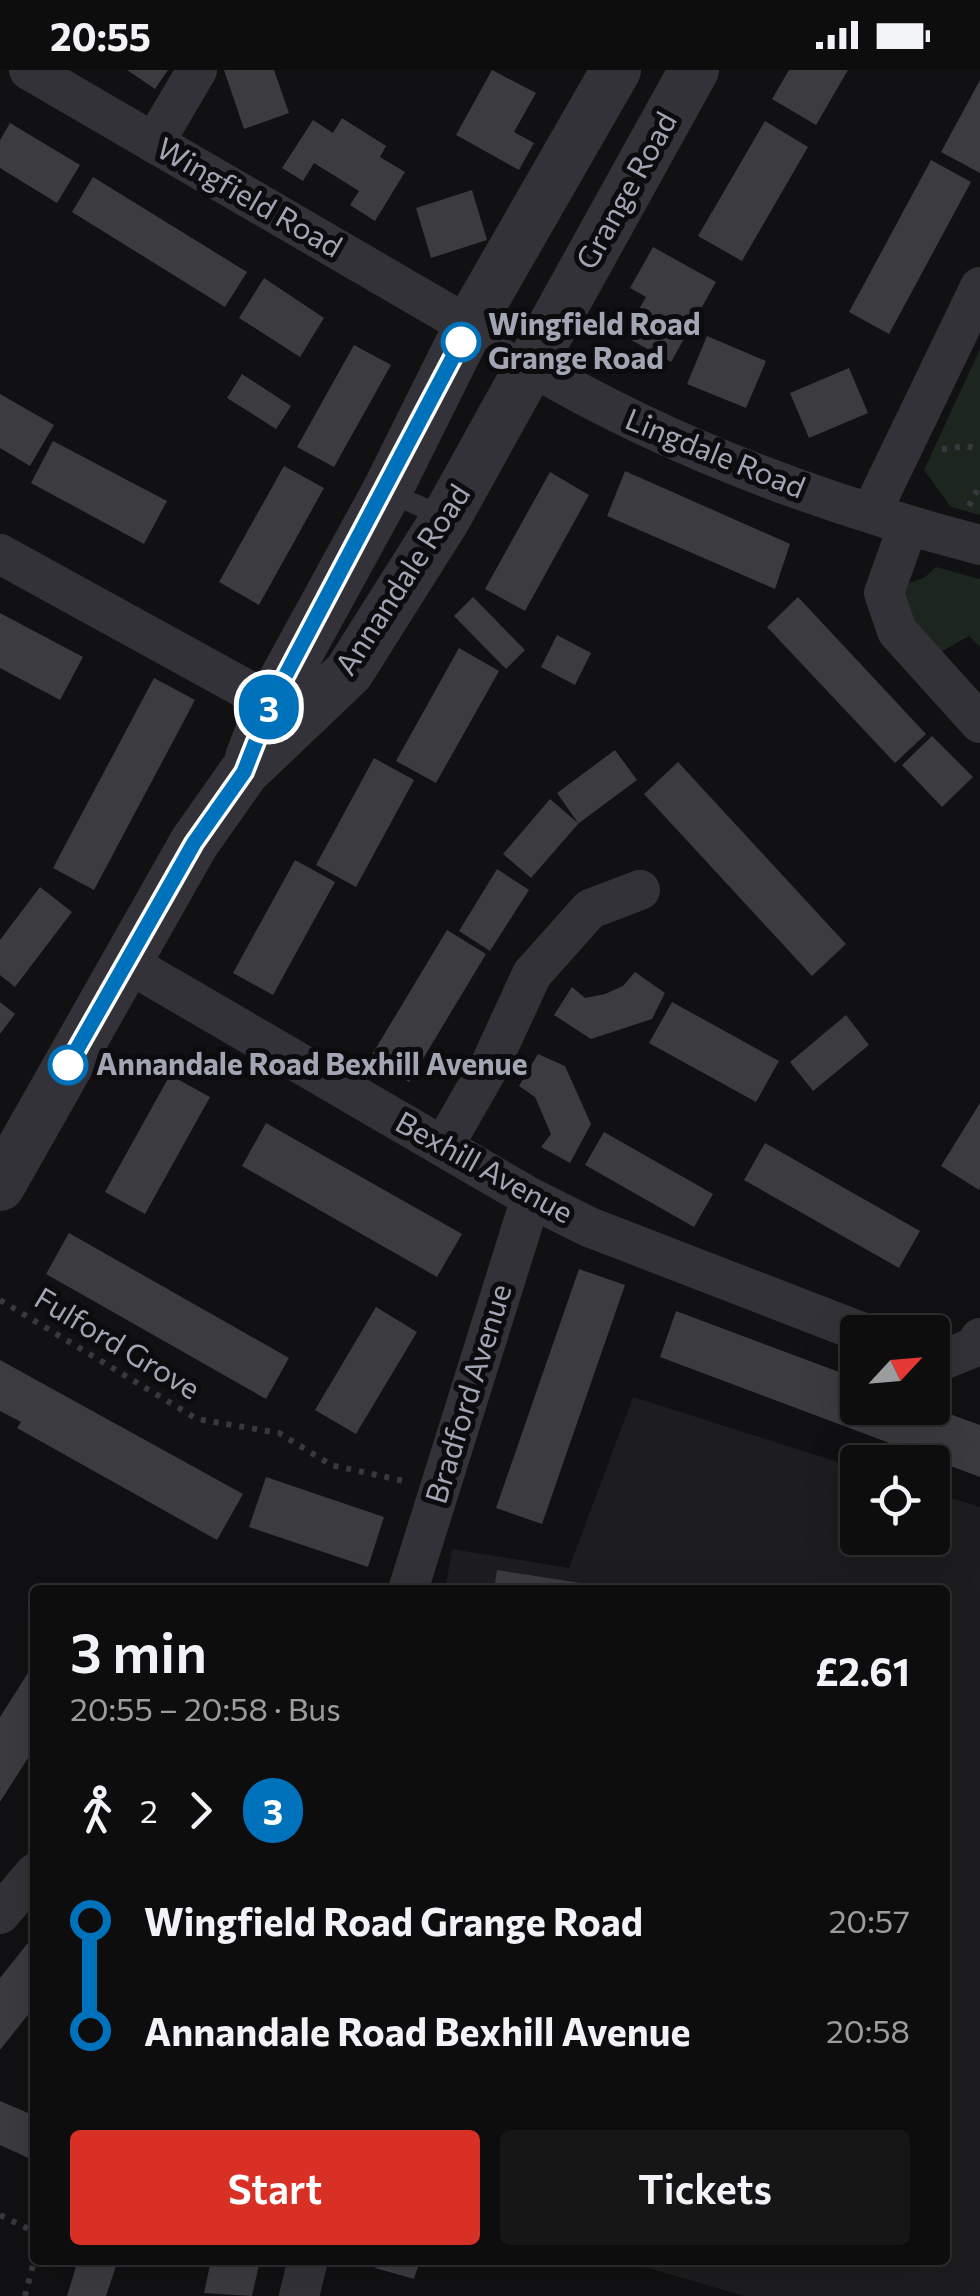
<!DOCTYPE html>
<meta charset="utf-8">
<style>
body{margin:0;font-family:Commissioner,sans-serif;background:#161617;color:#f1f3f6;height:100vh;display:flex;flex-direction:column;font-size:38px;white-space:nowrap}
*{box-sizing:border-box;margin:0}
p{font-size:32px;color:#9a9c9e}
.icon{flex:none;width:55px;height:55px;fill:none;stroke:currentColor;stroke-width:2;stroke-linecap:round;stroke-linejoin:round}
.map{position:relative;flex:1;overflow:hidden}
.details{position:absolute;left:30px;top:1515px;width:920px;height:680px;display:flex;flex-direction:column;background:#0d0d0e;border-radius:10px;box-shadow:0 10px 40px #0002,0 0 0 2px #2d2d2e}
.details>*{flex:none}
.badge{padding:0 20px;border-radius:32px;font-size:35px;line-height:65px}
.needle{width:65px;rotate:64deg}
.buttons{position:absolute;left:840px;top:1245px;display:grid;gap:20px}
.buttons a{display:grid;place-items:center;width:110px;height:110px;border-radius:10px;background:#0d0d0e;box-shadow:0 10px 40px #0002,0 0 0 2px #2d2d2e;font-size:50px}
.map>.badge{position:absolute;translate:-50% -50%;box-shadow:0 0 0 5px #fff}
.legs{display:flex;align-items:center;gap:15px;height:110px;padding:0 40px;font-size:32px}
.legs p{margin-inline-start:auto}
.overview{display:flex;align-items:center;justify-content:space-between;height:170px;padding:0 40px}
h1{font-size:55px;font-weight:600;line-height:75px}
.button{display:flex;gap:20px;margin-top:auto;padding:20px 40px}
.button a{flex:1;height:115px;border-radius:10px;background:#d93025;color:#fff;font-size:40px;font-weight:600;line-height:115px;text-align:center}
.button a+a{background:#161617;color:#f1f3f6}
ul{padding:0 40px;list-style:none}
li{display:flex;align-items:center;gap:35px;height:110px;font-size:38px}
li i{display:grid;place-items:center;width:15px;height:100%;margin:0 12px;background:currentColor}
li i::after{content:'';width:25px;height:25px;margin:-12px;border:8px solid;border-radius:50%;background:#0d0d0e}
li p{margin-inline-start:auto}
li:first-child i{background:linear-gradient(#0000 50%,currentColor 0)}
li:last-child i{background:linear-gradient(currentColor 50%,#0000 0)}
.status{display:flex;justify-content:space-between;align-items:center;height:70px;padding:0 50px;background:#0d0d0e;direction:ltr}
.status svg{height:28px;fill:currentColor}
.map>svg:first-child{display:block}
</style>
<div class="status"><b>20:55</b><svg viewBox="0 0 49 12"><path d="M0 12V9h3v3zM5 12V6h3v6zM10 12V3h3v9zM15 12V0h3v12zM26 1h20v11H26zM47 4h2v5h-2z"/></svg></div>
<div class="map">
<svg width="980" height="2226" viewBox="0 0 980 2226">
<rect width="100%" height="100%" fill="#111113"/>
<path fill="#1d1d20" d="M633,1327L857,1398L858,1468H932L933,1422L980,1437V2226H744L621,2190H945V1520H445L452,1479L569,1498Z"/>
<g fill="#1d251f">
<path d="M980,279V445L951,437L924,400Z"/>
<path d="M936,497L980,509V577L969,566L932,587L901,528L906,514L924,508Z"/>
</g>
<g fill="#3b3b40">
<path d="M127,0H168L155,19Z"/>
<path d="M224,0H274L289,43L244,59Z"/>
<path d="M492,0L536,23L514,62L534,73L519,100L456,65Z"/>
<path d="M789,0H848L816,55L772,29Z"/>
<path d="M980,10V103L941,82Z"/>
<path d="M342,48L386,76L380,87L405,102L375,151L350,135L359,121L314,93L303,111L282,98L313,50L333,63Z"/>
<path d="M765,51L808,77L742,191L698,166Z"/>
<path d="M10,53L80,95L57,133L0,98V70Z"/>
<path d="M931,90L971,112L889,264L849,242Z"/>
<path d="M93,107L247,202L225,237L72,142Z"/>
<path d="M472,120L487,170L431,188L416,138Z"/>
<path d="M653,177L716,212L671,292L624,266L646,227L630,218Z"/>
<path d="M264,208L324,248L300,287L239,248Z"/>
<path d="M707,266L766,291L746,338L687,314Z"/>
<path d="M354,275L391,295L334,397L297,377Z"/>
<path d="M849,298L868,343L809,368L790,323Z"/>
<path d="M242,304L291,336L276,359L227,328Z"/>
<path d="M0,324L54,355L30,396L0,378Z"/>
<path d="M53,371L167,431L144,474L31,413Z"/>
<path d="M284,396L324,418L259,535L219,512Z"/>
<path d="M625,401L790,474L775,519L607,446Z"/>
<path d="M550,402L589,425L525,541L485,519Z"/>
<path d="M473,527L525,580L506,599L454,546Z"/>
<path d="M798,527L926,664L895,693L767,557Z"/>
<path d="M0,543L83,587L60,630L0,598Z"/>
<path d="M557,565L591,583L575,615L541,597Z"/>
<path d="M459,578L499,601L436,713L396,691Z"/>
<path d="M154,608L195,630L94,820L53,798Z"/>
<path d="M932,666L973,707L942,737L902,695Z"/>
<path d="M615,680L637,710L579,753L531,808L503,784L550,729L578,753L557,723Z"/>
<path d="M374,688L414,710L356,817L316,795Z"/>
<path d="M678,692L846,874L812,906L644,724Z"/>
<path d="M295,790L335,812L273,925L233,903Z"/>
<path d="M497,799L529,820L490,881L459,861Z"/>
<path d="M40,817L72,842L15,917L0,905V870Z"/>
<path d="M447,860L486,884L409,1012L370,988Z"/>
<path d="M635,902L665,923L652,949L591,969L554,945L572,917L585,928L605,924L623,916Z"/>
<path d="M0,932L15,944L0,964Z"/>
<path d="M672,932L779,991L756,1032L649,973Z"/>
<path d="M846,945L869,975L813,1021L790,992Z"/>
<path d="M538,984L565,996L591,1054L570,1093L541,1077L551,1064L535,1027L519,1016Z"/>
<path d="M170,1005L210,1027L145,1144L105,1122Z"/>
<path d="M980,1033V1117L979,1120L941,1096Z"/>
<path d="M266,1053L462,1164L437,1207L242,1096Z"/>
<path d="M604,1062L713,1124L694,1157L585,1095Z"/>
<path d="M765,1073L920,1161L899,1198L744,1110Z"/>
<path d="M69,1163L289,1288L266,1329L46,1204Z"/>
<path d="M579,1199L625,1215L542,1454L496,1438Z"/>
<path d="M376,1237L417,1262L356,1364L315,1340Z"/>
<path d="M676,1241L858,1309V1338H933L980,1355V1407L660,1287Z"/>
<path d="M0,1290L243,1424L217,1470L17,1358L21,1352L0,1341Z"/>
<path d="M266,1407L384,1447L368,1497L249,1457Z"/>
<path d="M497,1500L613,1518V1520H494Z"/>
<path d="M35,1592V1677L0,1732V1647Z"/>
<path d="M35,1864V1936L0,1980V1908Z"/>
<path d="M0,2031L35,2046V2091L0,2075Z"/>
<path d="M78,2190H118L106,2226H67Z"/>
<path d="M211,2190H260L252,2226L204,2223Z"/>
<path d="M378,2190H420L414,2209L375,2198Z"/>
</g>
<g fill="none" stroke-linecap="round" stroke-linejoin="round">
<g stroke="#38393f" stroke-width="6" stroke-dasharray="5 8" stroke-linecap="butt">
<path d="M942,379L967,376L980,380"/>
<path d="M969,436L980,415"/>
<path d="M0,1230L197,1349L279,1363L331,1395L404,1411"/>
<path d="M0,2145L35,2162"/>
<path d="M25,2226L35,2187"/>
</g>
<g stroke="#323238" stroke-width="20">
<path d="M469,256L530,295"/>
<path d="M388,422L446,448"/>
</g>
<g stroke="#323238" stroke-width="40">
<path d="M29,0L469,256"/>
<path d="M154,73L197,0"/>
<path d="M530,295C670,378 823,434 980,475"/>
<path d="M871,443L980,217"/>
<path d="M908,456L884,523L897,561L980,653"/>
<path d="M0,484L271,633L293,651"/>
<path d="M126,892L531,1128L589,1157L861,1262"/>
<path d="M443,1077L491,993L532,904L590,839L640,820"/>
<path d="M932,1290L938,1292L975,1277L980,1268"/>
<path d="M408,1520L531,1128"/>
<path d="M0,1844L35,1803"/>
<path d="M299,2226L308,2190"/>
</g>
<g stroke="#323238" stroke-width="50">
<path d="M250,688L271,633L387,421L469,256L616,0"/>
<path d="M0,1116L194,773L244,702L349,602L446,448L694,0"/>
</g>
</g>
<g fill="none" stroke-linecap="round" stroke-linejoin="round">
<g stroke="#fff" stroke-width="22">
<path id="line-1" d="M68,995L194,773L244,702L271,633L461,272"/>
</g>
<use href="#line-1" stroke="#0072bc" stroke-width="15"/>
</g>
<g fill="#fff" stroke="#0072bc" stroke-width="5">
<circle cx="461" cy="272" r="18"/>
<circle cx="68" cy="995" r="18"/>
</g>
<g text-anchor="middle" stroke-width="10" stroke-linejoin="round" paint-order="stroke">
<g font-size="30" fill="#a2a5b4" stroke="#0c0c0e">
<text transform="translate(627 121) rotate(-61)" y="10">Grange Road</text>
<text transform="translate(249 128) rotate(30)" y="10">Wingfield Road</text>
<text transform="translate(715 384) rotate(22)" y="10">Lingdale Road</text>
<text transform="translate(403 510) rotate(-57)" y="10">Annandale Road</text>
<text transform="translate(484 1098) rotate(29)" y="10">Bexhill Avenue</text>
<text transform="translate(117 1274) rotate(31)" y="10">Fulford Grove</text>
<text transform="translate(469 1324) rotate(-73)" y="10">Bradford Avenue</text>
</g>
<g font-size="30" font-weight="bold" fill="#a2a5b4" stroke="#0c0c0e" text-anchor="start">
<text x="488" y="265">Wingfield Road<tspan x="488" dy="34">Grange Road</tspan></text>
<text x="96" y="1005">Annandale Road Bexhill Avenue</text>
</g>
</g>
</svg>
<div class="buttons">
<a><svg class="needle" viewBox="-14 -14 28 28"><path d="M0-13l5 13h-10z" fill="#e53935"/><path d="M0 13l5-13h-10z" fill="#9a9c9e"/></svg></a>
<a><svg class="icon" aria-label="locate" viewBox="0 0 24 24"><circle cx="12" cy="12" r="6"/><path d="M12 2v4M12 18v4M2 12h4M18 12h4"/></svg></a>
</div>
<b class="badge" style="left:269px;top:637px;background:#0072bc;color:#fff">3</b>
<section class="details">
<div class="overview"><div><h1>3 min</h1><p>20:55 – 20:58 · Bus</p></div><b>£2.61</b></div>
<div class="legs"><svg class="icon" aria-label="walk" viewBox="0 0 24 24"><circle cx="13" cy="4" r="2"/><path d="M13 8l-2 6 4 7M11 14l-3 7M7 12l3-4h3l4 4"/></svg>2<svg class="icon" aria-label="forward" viewBox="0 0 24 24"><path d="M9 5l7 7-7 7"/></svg><b class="badge" style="background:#0072bc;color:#fff">3</b></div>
<ul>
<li><i style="color:#0072bc"></i><b>Wingfield Road Grange Road</b><p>20:57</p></li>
<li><i style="color:#0072bc"></i><b>Annandale Road Bexhill Avenue</b><p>20:58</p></li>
</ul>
<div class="button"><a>Start</a><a>Tickets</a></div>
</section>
</div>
